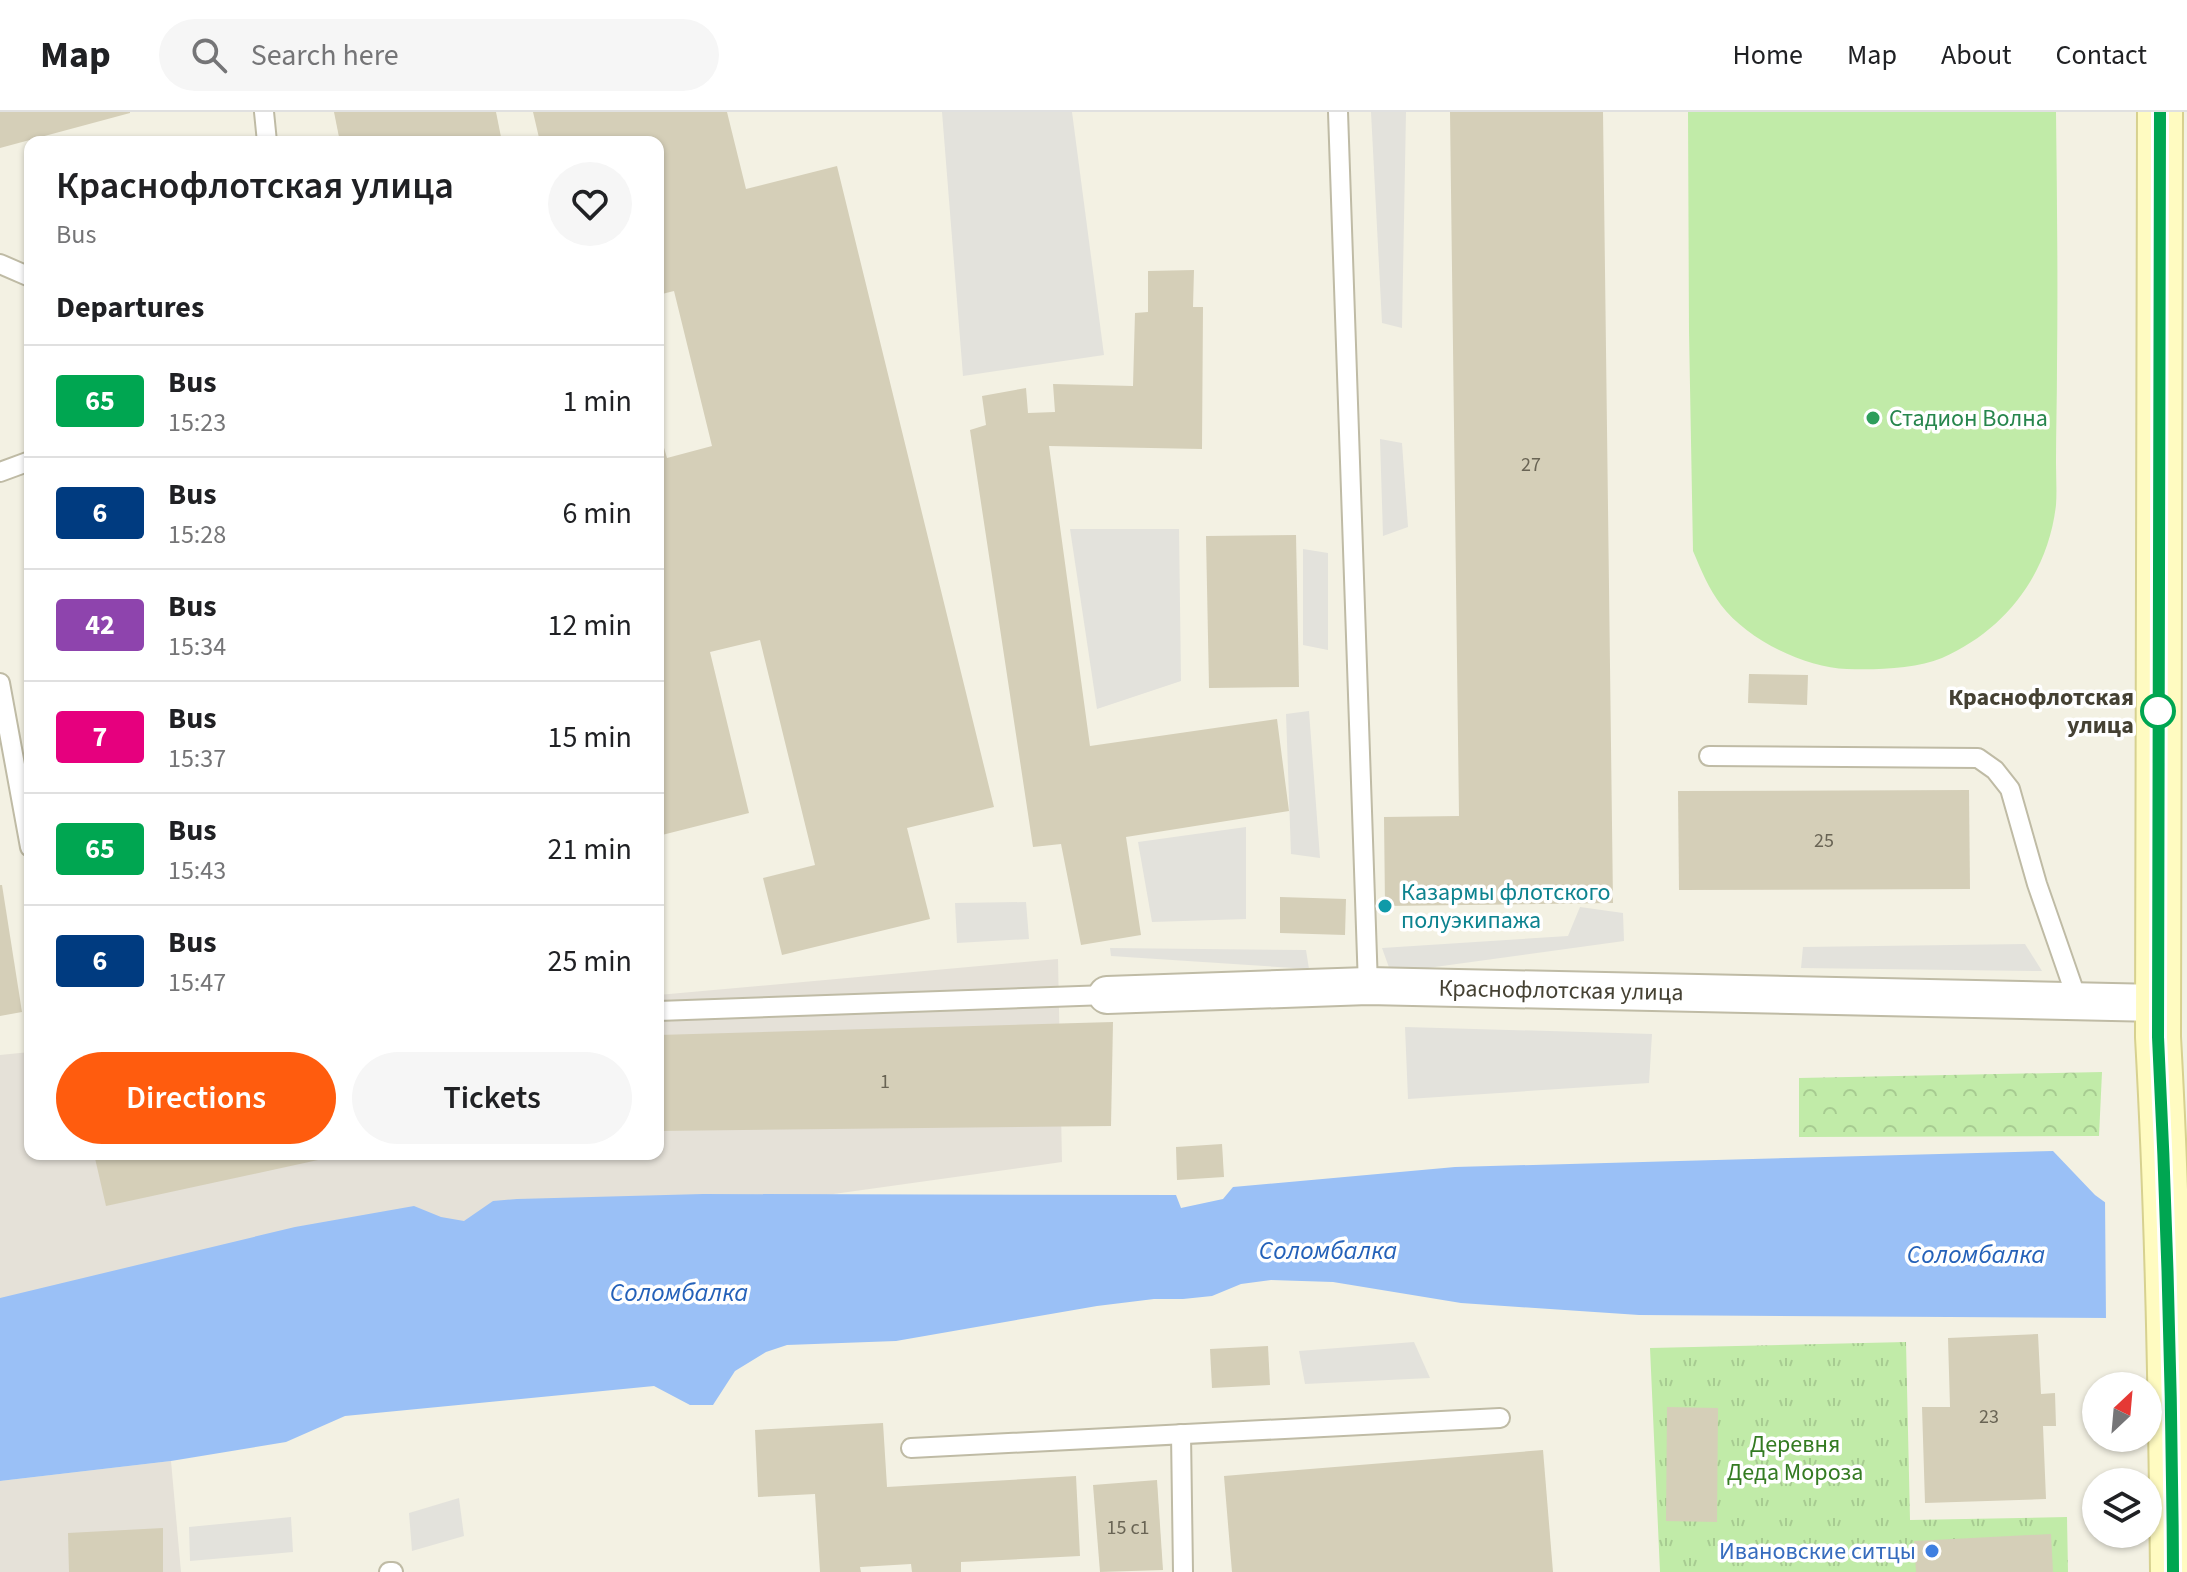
<!DOCTYPE html>
<meta charset="utf-8">
<style>
body{margin:0;font-family:"Source Sans 3",sans-serif;background:#f6f6f6;color:#202124;height:100vh;display:flex;flex-direction:column;font-size:30px;white-space:nowrap}
*{box-sizing:border-box;margin:0}
p{font-size:26px;color:#757577}
.icon{flex:none;width:44px;height:44px;fill:none;stroke:currentColor;stroke-width:2;stroke-linecap:round;stroke-linejoin:round}
.map{position:relative;flex:1;overflow:hidden}
.panel{position:absolute;left:24px;top:24px;width:640px;height:1024px;display:flex;flex-direction:column;background:#fff;border-radius:16px;box-shadow:0 2px 6px #0004}
.panel>*{flex:none}
.badge{padding:0 16px;border-radius:6px;font-size:28px;line-height:52px}
.needle{width:52px;rotate:26deg}
.controls{position:absolute;left:2082px;top:1260px;display:grid;gap:16px}
.controls a{display:grid;place-items:center;width:80px;height:80px;border-radius:50%;background:#fff;box-shadow:0 2px 6px #0004;font-size:40px}
.map>.badge{position:absolute;translate:-50% -50%;box-shadow:0 0 0 4px #fff}
h2{padding:0 32px;font-size:30px;line-height:72px}
.round{display:grid;place-items:center;flex:none;width:84px;height:84px;border-radius:42px;background:#f6f6f6}
.summary{display:flex;align-items:center;justify-content:space-between;height:136px;padding:0 32px}
h1{font-size:38px;font-weight:600;line-height:60px}
.action{display:flex;gap:16px;margin-top:auto;padding:16px 32px}
.action a{flex:1;height:92px;border-radius:48px;background:#ff5c0e;color:#fff;font-size:32px;font-weight:600;line-height:92px;text-align:center}
.action a+a{background:#f6f6f6;color:#202124}
ul{padding:0;list-style:none}
li{display:flex;align-items:center;gap:24px;height:112px;padding:0 32px;border-top:2px solid #e0e0e0}
li div{flex:1}
li b{display:block;font-size:30px}
li em{font-style:normal}
li .badge{min-width:88px;font-weight:700;text-align:center}
header{display:flex;align-items:center;gap:48px;box-sizing:border-box;height:112px;padding:0 40px;background:#fff;border-bottom:2px solid #e0e0e0}
header strong{font-size:38px}
nav{display:flex;gap:44px;margin-inline-start:auto;font-size:28px}
.search{width:560px;height:72px;background:#f6f6f6;display:flex;align-items:center;gap:20px;box-sizing:border-box;padding:0 28px;border-radius:44px;color:#757577;font-size:30px}
.map>svg:first-child{display:block}
</style>
<header>
<strong>Map</strong>
<div class="search"><svg class="icon" aria-label="search" viewBox="0 0 24 24"><circle cx="10" cy="10" r="6"/><path d="M15 15l6 6"/></svg>Search here</div>
<nav><a>Home</a><a>Map</a><a>About</a><a>Contact</a></nav>
</header>
<div class="map">
<svg width="2187" height="1460" viewBox="0 0 2187 1460">
<defs>
<pattern id="forest-crowns" width="20" height="18" patternUnits="userSpaceOnUse" patternTransform="scale(2)"><rect width="20" height="18" fill="#c1eba8"/><path d="M2 6a3 3 0 1 1 6 0M12 15a3 3 0 1 1 6 0" fill="none" stroke="#a7cb91"/></pattern>
<pattern id="park-tufts" width="24" height="20" patternUnits="userSpaceOnUse" patternTransform="scale(2)"><rect width="24" height="20" fill="#c1eba8"/><path d="M3 7l-1-3M5 7V3M7 7l1-3M15 17l-1-3M17 17v-4M19 17l1-3" fill="none" stroke="#a7cb91"/></pattern>
</defs>
<rect width="100%" height="100%" fill="#f3f1e3"/>
<g fill="#e5e1d8">
<path d="M1058,847L1062,1050L0,1199V943L30,940V1042H658V883Z"/>
<path d="M171,1349L181,1460H0V1369Z"/>
</g>
<path fill="url(#forest-crowns)" d="M2102,960L2099,1024L1799,1025V966Z"/>
<path fill="url(#park-tufts)" d="M1906,1230L1910,1408L2067,1405L2068,1460H1660L1650,1236Z"/>
<path fill="#c1eba8" d="M1688,0H2056C2057,85 2058,169 2057,254C2057,286 2056,318 2056,351C2056,365 2057,379 2056,393C2048,462 2006,518 1942,546C1916,557 1875,558 1847,557C1804,556 1747,527 1721,493C1709,477 1701,458 1693,439L1689,219Z"/>
<g fill="#e3e2dc">
<path d="M942,0H1072L1104,243L963,264Z"/>
<path d="M1371,0H1406L1402,216L1382,211Z"/>
<path d="M1380,327L1402,331L1408,415L1383,424Z"/>
<path d="M1070,417H1179L1181,569L1097,597Z"/>
<path d="M1303,437L1328,441V538L1303,533Z"/>
<path d="M1309,599L1320,746L1291,742L1286,602Z"/>
<path d="M1246,715V807L1152,810L1138,730Z"/>
<path d="M1026,790L1029,827L957,831L955,791Z"/>
<path d="M1580,795L1623,801L1624,829L1391,861L1382,836L1568,824Z"/>
<path d="M2025,832L2042,859L1801,856L1803,835Z"/>
<path d="M1110,836L1306,838L1309,857L1111,844Z"/>
<path d="M1405,915L1652,922L1649,971L1408,987Z"/>
<path d="M1414,1230L1430,1266L1305,1272L1299,1239Z"/>
<path d="M459,1386L464,1424L412,1439L409,1401Z"/>
<path d="M291,1405L293,1440L190,1449L189,1415Z"/>
</g>
<path fill="#9ac0f6" d="M2053,1039L2095,1083L2117,1099L2108,1206L1639,1203L1461,1191L1333,1170L1271,1168L1241,1172L1212,1184L1183,1187H1154L1097,1194L896,1229L787,1233L766,1240L735,1259L713,1293H690L654,1274L345,1304L286,1330L171,1349L0,1369V1186L295,1115L414,1094L441,1105L464,1109L493,1089L517,1087L703,1082L1176,1083L1181,1096L1223,1087L1233,1075L1455,1055Z"/>
<path fill="#f3f1e3" d="M2105,1085L2118,1095L2187,1093V1207L2106,1209Z"/>
<g fill="#d5cfb8">
<path d="M0,0H130V1L0,36Z"/>
<path d="M334,0H496L502,30H340Z"/>
<path d="M533,0H727L746,77L837,54L994,695L907,716L930,807L782,843L763,766L815,753L760,528L710,540L749,701L658,724V315L667,346L712,334L674,179L658,183V30H540Z"/>
<path d="M1450,0H1603L1613,791L1385,794L1384,705L1459,704Z"/>
<path d="M1194,158L1193,195H1203L1202,337L1049,334L1090,634L1277,607L1289,699L1126,725L1141,823L1081,833L1061,732L1033,735L970,318L986,313L982,284L1026,276L1028,301L1055,300L1053,272L1133,274L1135,201L1148,200V159Z"/>
<path d="M1296,423L1299,575L1209,576L1206,424Z"/>
<path d="M1749,562L1808,563L1807,593L1748,591Z"/>
<path d="M1969,678L1970,777L1679,778L1678,679Z"/>
<path d="M0,773H2L22,900L0,904Z"/>
<path d="M1280,785L1346,787L1345,823L1280,821Z"/>
<path d="M1113,910L1111,1014L658,1019V923Z"/>
<path d="M1222,1032L1224,1065L1177,1068L1176,1035Z"/>
<path d="M94,1042H341V1043L106,1094Z"/>
<path d="M2038,1222L2041,1282L2055,1281L2056,1314H2043L2046,1387L1925,1391L1922,1295H1950L1948,1226Z"/>
<path d="M1268,1234L1270,1273L1212,1276L1210,1237Z"/>
<path d="M1667,1295L1718,1296L1717,1410L1666,1409Z"/>
<path d="M883,1311L887,1375L1076,1364L1080,1444L961,1450V1460H912L911,1452L860,1455L861,1460H820L815,1382L758,1385L755,1318Z"/>
<path d="M1543,1338L1553,1460H1232L1224,1364Z"/>
<path d="M1157,1368L1163,1458L1100,1460L1093,1373Z"/>
<path d="M163,1416V1460H69L68,1421Z"/>
<path d="M2051,1422L2053,1460H1916L1914,1429Z"/>
</g>
<g fill="none" stroke-linecap="round" stroke-linejoin="round">
<g stroke="#bfbba5" stroke-width="22">
<g id="lane">
<path d="M264,0L267,30"/>
<path d="M1338,0L1368,874"/>
<path d="M0,152L30,165"/>
<path d="M0,360L30,349"/>
<path d="M0,571L30,735"/>
<path d="M1709,644L1978,646L1995,658L2010,677L2037,772L2078,890"/>
<path d="M658,899L1107,883"/>
<path d="M1181,1322L1183,1460"/>
<path d="M911,1336L1500,1306"/>
<path d="M389,1460H393"/>
</g>
</g>
<g stroke="#bfbba5" stroke-width="40">
<path id="street" d="M1107,883L1368,874L2158,891"/>
</g>
<g stroke="#d7d18f" stroke-width="48">
<path id="secondary" d="M2160,0L2158,925C2168,1103 2171,1282 2173,1460"/>
</g>
<use href="#lane" stroke="#fff" stroke-width="18"/>
<use href="#street" stroke="#fff" stroke-width="36"/>
<use href="#secondary" stroke="#fffbc1" stroke-width="44"/>
</g>
<g fill="none" stroke-linecap="round" stroke-linejoin="round">
<g stroke="#fff" stroke-width="18">
<path id="line" d="M2160,0L2158,925C2167,1103 2172,1282 2173,1460"/>
</g>
<use href="#line" stroke="#00a651" stroke-width="12"/>
</g>
<circle fill="#2e9e5b" stroke="#fff" stroke-width="3" cx="1873" cy="306" r="8"/>
<circle fill="#fff" stroke="#00a651" stroke-width="4" cx="2158" cy="599" r="16"/>
<circle fill="#0f9aa8" stroke="#fff" stroke-width="3" cx="1385" cy="794" r="8"/>
<circle fill="#3f7fe0" stroke="#fff" stroke-width="3" cx="1932" cy="1439" r="8"/>
<g text-anchor="middle" stroke-width="7" stroke-linejoin="round" paint-order="stroke">
<g font-size="20" fill="#696454">
<text x="1531" y="359">27</text>
<text x="1824" y="735">25</text>
<text x="885" y="976">1</text>
<text x="1989" y="1311">23</text>
<text x="1128" y="1422">15 с1</text>
</g>
<g font-size="24" fill="#27864d" stroke="#fff" text-anchor="start">
<text x="1889" y="314">Стадион Волна</text>
</g>
<g font-size="24" font-weight="bold" fill="#454133" stroke="#fff" text-anchor="end">
<text x="2134" y="593">Краснофлотская<tspan x="2134" dy="28">улица</tspan></text>
</g>
<g font-size="24" fill="#0d838f" stroke="#fff" text-anchor="start">
<text x="1401" y="788">Казармы флотского<tspan x="1401" dy="28">полуэкипажа</tspan></text>
</g>
<g font-size="24" fill="#454133" stroke="#fff">
<text transform="translate(1561 878) rotate(1)" y="8">Краснофлотская улица</text>
</g>
<g font-size="24" fill="#347b22" stroke="#fff">
<text x="1795" y="1340">Деревня<tspan x="1795" dy="28">Деда Мороза</tspan></text>
</g>
<g font-size="24" fill="#366cbe" stroke="#fff" text-anchor="end">
<text x="1916" y="1447">Ивановские ситцы</text>
</g>
<g font-size="26" font-style="italic" fill="#2461b9" stroke="#fff">
<text x="1328" y="1147">Соломбалка</text>
<text x="1976" y="1151">Соломбалка</text>
<text x="679" y="1189">Соломбалка</text>
</g>
</g>
</svg>
<div class="controls">
<a><svg class="needle" viewBox="-14 -14 28 28"><path d="M0-13l5 13h-10z" fill="#e53935"/><path d="M0 13l5-13h-10z" fill="#757577"/></svg></a>
<a><svg class="icon" aria-label="layers" viewBox="0 0 24 24"><path d="M12 4l9 5-9 5-9-5zM3 14l9 5 9-5"/></svg></a>
</div>
<section class="panel">
<div class="summary"><div><h1>Краснофлотская улица</h1><p>Bus</p></div><a class="round"><svg class="icon" aria-label="heart" viewBox="0 0 24 24"><path d="M12 20l-8-8c-3-5 5-10 8-4 3-6 11-1 8 4z"/></svg></a></div>
<h2>Departures</h2>
<ul>
<li><span class="badge" style="background:#00a651;color:#fff">65</span><div><b>Bus</b><p>15:23</p></div><em>1 min</em></li>
<li><span class="badge" style="background:#003b80;color:#fff">6</span><div><b>Bus</b><p>15:28</p></div><em>6 min</em></li>
<li><span class="badge" style="background:#8e44ad;color:#fff">42</span><div><b>Bus</b><p>15:34</p></div><em>12 min</em></li>
<li><span class="badge" style="background:#e6007e;color:#fff">7</span><div><b>Bus</b><p>15:37</p></div><em>15 min</em></li>
<li><span class="badge" style="background:#00a651;color:#fff">65</span><div><b>Bus</b><p>15:43</p></div><em>21 min</em></li>
<li><span class="badge" style="background:#003b80;color:#fff">6</span><div><b>Bus</b><p>15:47</p></div><em>25 min</em></li>
</ul>
<div class="action"><a>Directions</a><a>Tickets</a></div>
</section>
</div>
